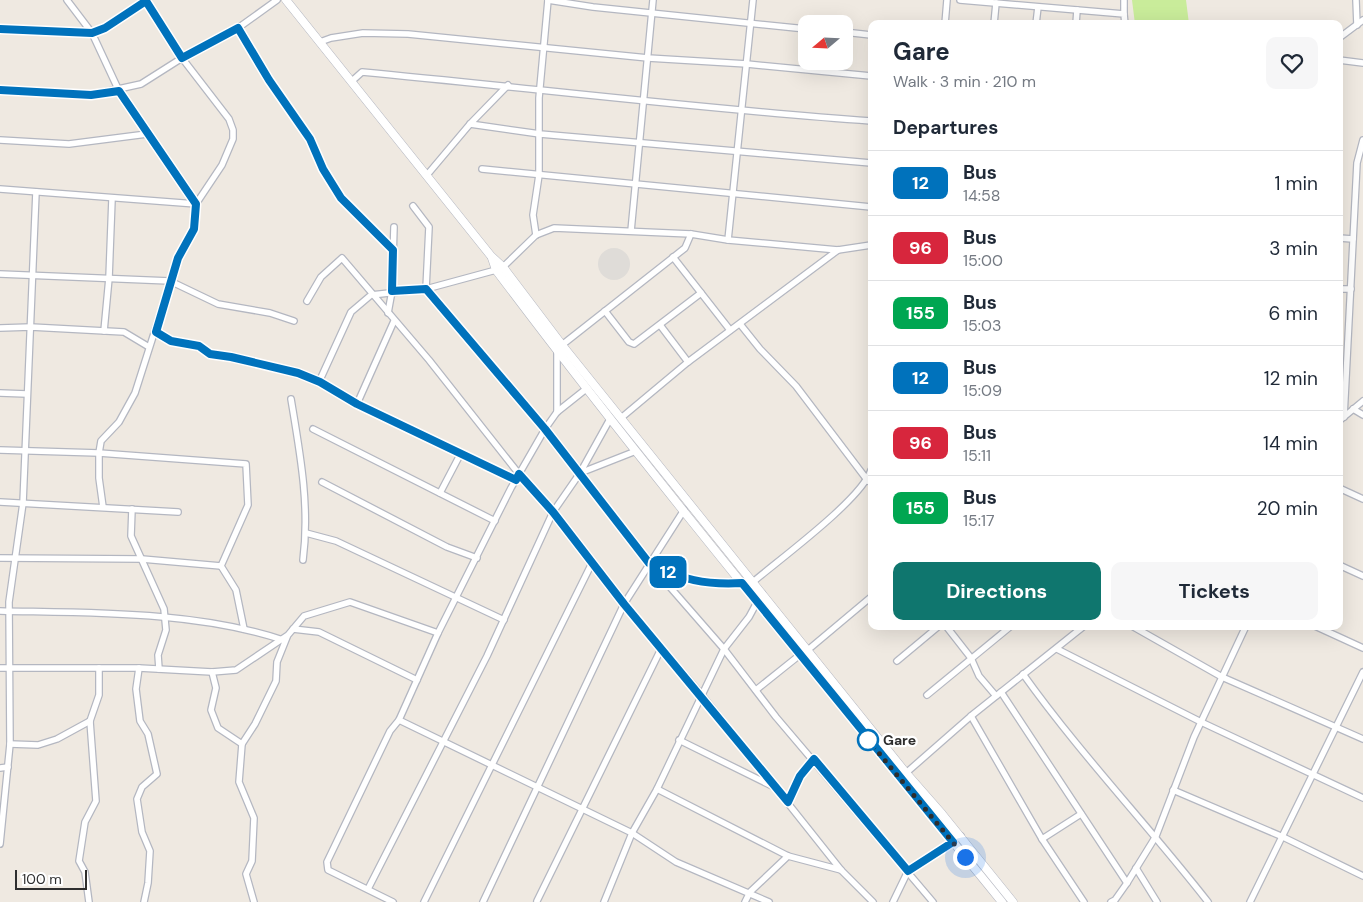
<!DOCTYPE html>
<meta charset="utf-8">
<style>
body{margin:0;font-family:"DM Sans",sans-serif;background:#f6f6f7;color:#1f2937;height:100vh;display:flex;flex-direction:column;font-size:19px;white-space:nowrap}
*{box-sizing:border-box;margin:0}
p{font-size:16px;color:#747a83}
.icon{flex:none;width:28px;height:28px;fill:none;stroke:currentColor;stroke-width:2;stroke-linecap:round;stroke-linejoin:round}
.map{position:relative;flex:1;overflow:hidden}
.side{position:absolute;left:868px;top:20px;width:475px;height:610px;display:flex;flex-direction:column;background:#fff;border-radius:10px;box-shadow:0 5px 20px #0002}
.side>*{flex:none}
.badge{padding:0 10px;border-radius:8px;font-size:18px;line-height:32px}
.needle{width:32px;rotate:251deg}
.buttons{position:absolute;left:798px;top:15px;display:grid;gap:10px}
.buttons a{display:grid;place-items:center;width:55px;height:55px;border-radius:10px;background:#fff;box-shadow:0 5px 20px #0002;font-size:25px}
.scale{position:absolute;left:15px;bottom:12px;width:72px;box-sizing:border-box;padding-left:5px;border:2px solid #2e2e2e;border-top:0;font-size:14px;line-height:18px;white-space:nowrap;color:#2e2e2e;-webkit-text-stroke:4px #fff;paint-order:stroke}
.you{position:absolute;width:25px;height:25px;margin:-12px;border:4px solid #fff;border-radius:50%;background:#1a73e8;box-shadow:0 0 0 8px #1a73e833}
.map>.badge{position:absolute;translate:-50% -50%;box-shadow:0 0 0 2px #fff}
h2{padding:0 25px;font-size:19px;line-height:45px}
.round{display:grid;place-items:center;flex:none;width:52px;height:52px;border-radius:10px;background:#f6f6f7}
.head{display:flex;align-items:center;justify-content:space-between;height:85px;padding:0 25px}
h1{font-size:24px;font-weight:700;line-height:38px}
.cta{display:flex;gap:10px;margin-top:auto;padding:10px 25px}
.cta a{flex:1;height:58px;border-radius:10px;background:#0f766e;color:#fff;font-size:20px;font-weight:700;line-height:58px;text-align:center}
.cta a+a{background:#f6f6f7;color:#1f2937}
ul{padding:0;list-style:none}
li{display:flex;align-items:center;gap:15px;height:65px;padding:0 25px;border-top:1px solid #e0e1e3}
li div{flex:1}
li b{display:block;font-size:19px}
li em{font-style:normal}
li .badge{min-width:55px;font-weight:700;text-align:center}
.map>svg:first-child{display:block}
</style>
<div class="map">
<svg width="1363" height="902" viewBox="0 0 1363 902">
<rect width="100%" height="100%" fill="#efe9e1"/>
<path fill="#c9ec9a" d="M1132,0H1186L1189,24H1135Z"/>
<circle fill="#dfdcd8" cx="614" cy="264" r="16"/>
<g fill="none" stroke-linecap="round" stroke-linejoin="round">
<g stroke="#b4b7c1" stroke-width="8">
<g id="street">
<path d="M67,0L92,33L119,91L196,204"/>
<path d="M548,0L593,7L806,29"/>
<path d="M960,0L1124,14L1125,24"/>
<path d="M1356,0L1357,25"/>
<path d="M1124,14V0"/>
<path d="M945,24L947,0"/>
<path d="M994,24L996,3"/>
<path d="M1036,24L1038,7"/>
<path d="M1076,24L1077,10"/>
<path d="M238,28L269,80L310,139L323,169L341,198L393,250"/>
<path d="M0,29L92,33L105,28L148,0"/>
<path d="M844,32L871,35"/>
<path d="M1339,38L1363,20"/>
<path d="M320,42L331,38L363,33L408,34L648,58L747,64L871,76"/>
<path d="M1339,60L1363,63"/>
<path d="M352,81L362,72C532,88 701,109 871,121"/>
<path d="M0,90L91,95L141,84L182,58L238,28L277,0"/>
<path d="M470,124L540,134L871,163"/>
<path d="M0,140L69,144L147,134"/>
<path d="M482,169L871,207"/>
<path d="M427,175L470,124L508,85"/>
<path d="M0,189L196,204"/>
<path d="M413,206L429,227L426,289L545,429L649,563L724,649L776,717L933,902"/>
<path d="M631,231L653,0"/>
<path d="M536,235L533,215L539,175V98L548,0"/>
<path d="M1339,238L1353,239"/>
<path d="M728,240L753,0"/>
<path d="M673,257L730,330"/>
<path d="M0,274L170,281L218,304L270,313L294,321"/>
<path d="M1339,289H1351"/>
<path d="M307,301L321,277L342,258L429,360L519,474L553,512L624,604L701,694L841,870L873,902"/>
<path d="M605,311L629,342L634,344L701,293"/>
<path d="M388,313L392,291L394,227"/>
<path d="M394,321L357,404L516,480"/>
<path d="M740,324L760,349L796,386L868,481"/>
<path d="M660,325L688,362"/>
<path d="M0,328L31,327L124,332L149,347"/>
<path d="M104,331L109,278L112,199"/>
<path d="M156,332L171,341L199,346L210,354L231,357L298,373L319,382L357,404"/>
<path d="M562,345L685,248L691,234"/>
<path d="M319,382L351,312L371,295L426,289L496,270L503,267L536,235L554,228L691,234L728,240L838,250L871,245"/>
<path d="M0,393L27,394"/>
<path d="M291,399C300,453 310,506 303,560"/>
<path d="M1353,409L1363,415"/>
<path d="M557,412V351"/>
<path d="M1344,417L1357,163L1363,140"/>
<path d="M621,418L688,362L838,250"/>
<path d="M1339,421L1363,401"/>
<path d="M313,429L495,521"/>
<path d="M0,450L99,453L246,464L248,505L221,566L236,590L244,629"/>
<path d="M580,473L636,451"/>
<path d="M322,482L447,547L477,558"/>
<path d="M1339,488L1363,499"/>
<path d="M440,493L461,453"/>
<path d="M0,502L178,512"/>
<path d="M103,507L99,478V453L101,441L119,422L135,393L178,258L194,229L196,204L222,165L233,139V130L229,119L182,58L146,0"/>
<path d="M132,509L131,536L164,609L166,630L158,655L159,669"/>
<path d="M306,533L336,541L504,620"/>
<path d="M0,558L142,559L221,566"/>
<path d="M653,565C681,579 712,587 743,583"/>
<path d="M1339,565L1363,576"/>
<path d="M753,582C780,559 862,499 871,470"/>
<path d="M0,611C92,613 196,611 283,640"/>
<path d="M946,626L971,658L979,676L996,696"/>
<path d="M1132,626L1222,677L1363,739"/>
<path d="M1315,626L1363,648"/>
<path d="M293,629L319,632L417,680"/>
<path d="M809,649L871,597"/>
<path d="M1057,649L1201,722L1363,798"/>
<path d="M897,661L939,626"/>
<path d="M0,668H139L212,672L236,670L288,635L304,616L350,602L438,633L511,488L545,429L557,412L586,389"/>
<path d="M139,668L136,689L140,721L148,734L157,774L142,787L137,799L142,832L150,851L148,883L144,902"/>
<path d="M212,672L216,688L211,710L218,728L242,744"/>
<path d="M1023,674C1080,754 1148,825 1208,902"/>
<path d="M756,690L801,654"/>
<path d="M1001,692L1127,883"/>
<path d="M927,695L1011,626"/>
<path d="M971,716L1042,839L1084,902"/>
<path d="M399,720L632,833L676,862L769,902"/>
<path d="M679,740L774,787"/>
<path d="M10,744L38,745L57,739L90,721"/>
<path d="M0,768L8,767"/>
<path d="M906,773L971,716L1084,626"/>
<path d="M657,789L788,856L841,870"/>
<path d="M1173,790L1283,837L1363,876"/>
<path d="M788,802L800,776L814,759"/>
<path d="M1042,839L1081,814"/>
<path d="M0,844L10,744L9,602L23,503L36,192"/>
<path d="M1136,868L1157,902"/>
<path d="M368,889L487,656L553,512L580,473L610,419"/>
<path d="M537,901L661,649"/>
<path d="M89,902L85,872L79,861L85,822L96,801L90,721L99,695V668"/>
<path d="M254,902L246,874L252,861L254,818L239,782L242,744L255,724L276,681L277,662L287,637"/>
<path d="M393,902L328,870L327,862L390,731L399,720L438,633"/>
<path d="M424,902L592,563"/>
<path d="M483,902L624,604L684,510"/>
<path d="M604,902L632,833L657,789L724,649L749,617L762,593"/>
<path d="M745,902L750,892L788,856"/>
<path d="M893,902L908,871L961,836"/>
<path d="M1111,902L1115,900L1127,883L1156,836L1194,737L1246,626"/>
<path d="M1250,902L1363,672"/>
</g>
</g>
<g stroke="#b4b7c1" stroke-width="9">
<g id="secondary">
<path d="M286,0L491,256L503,267L562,345L906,773L942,814L1013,902"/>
<path d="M492,258L496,270C658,486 832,693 1002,902"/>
</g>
</g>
<use href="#street" stroke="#fff" stroke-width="5.5"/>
<use href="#secondary" stroke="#fff" stroke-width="8"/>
</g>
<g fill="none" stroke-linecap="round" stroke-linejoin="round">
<g stroke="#fff" stroke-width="11">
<path id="line" d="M0,29L92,33L105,28L146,1L182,58L238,28L269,80L310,139L323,169L341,198L393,250L392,291L426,289L545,429L649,563C682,580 705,585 742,583L953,842L908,871L814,759L800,776L788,802L624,604L553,512L519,474L516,480L357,404L320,382L298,373L231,357L210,354L199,346L171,341L156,332L178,258L194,229L196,204L119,91L91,95L0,90"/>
</g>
<use href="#line" stroke="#0072bc" stroke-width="8"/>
<path stroke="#2e2e2e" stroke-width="5" stroke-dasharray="0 9" d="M868,740L965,857"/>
</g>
<circle fill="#fff" stroke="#0072bc" stroke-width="2.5" cx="868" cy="740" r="10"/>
<g text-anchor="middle" stroke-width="4.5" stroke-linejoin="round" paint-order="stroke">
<g font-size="14" font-weight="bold" fill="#2e2e2e" stroke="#fff" text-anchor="start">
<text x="883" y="745">Gare</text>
</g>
</g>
</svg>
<div class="buttons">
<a><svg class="needle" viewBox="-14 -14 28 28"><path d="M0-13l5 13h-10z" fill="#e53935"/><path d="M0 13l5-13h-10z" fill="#747a83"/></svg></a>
</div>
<div class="scale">100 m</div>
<div class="you" style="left:965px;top:857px"></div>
<b class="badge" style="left:668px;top:572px;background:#0072bc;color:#fff">12</b>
<section class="side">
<div class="head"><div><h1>Gare</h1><p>Walk · 3 min · 210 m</p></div><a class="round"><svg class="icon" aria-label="heart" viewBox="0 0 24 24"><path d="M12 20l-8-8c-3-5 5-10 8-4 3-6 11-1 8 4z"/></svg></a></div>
<h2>Departures</h2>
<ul>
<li><span class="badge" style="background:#0072bc;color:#fff">12</span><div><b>Bus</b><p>14:58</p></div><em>1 min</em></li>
<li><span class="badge" style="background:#d7263d;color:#fff">96</span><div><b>Bus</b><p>15:00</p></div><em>3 min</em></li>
<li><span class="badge" style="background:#00a651;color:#fff">155</span><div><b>Bus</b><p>15:03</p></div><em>6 min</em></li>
<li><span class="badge" style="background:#0072bc;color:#fff">12</span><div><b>Bus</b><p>15:09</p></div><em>12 min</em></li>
<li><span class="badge" style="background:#d7263d;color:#fff">96</span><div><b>Bus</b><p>15:11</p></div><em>14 min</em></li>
<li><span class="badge" style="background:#00a651;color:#fff">155</span><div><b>Bus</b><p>15:17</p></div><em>20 min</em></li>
</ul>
<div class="cta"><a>Directions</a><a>Tickets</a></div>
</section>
</div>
